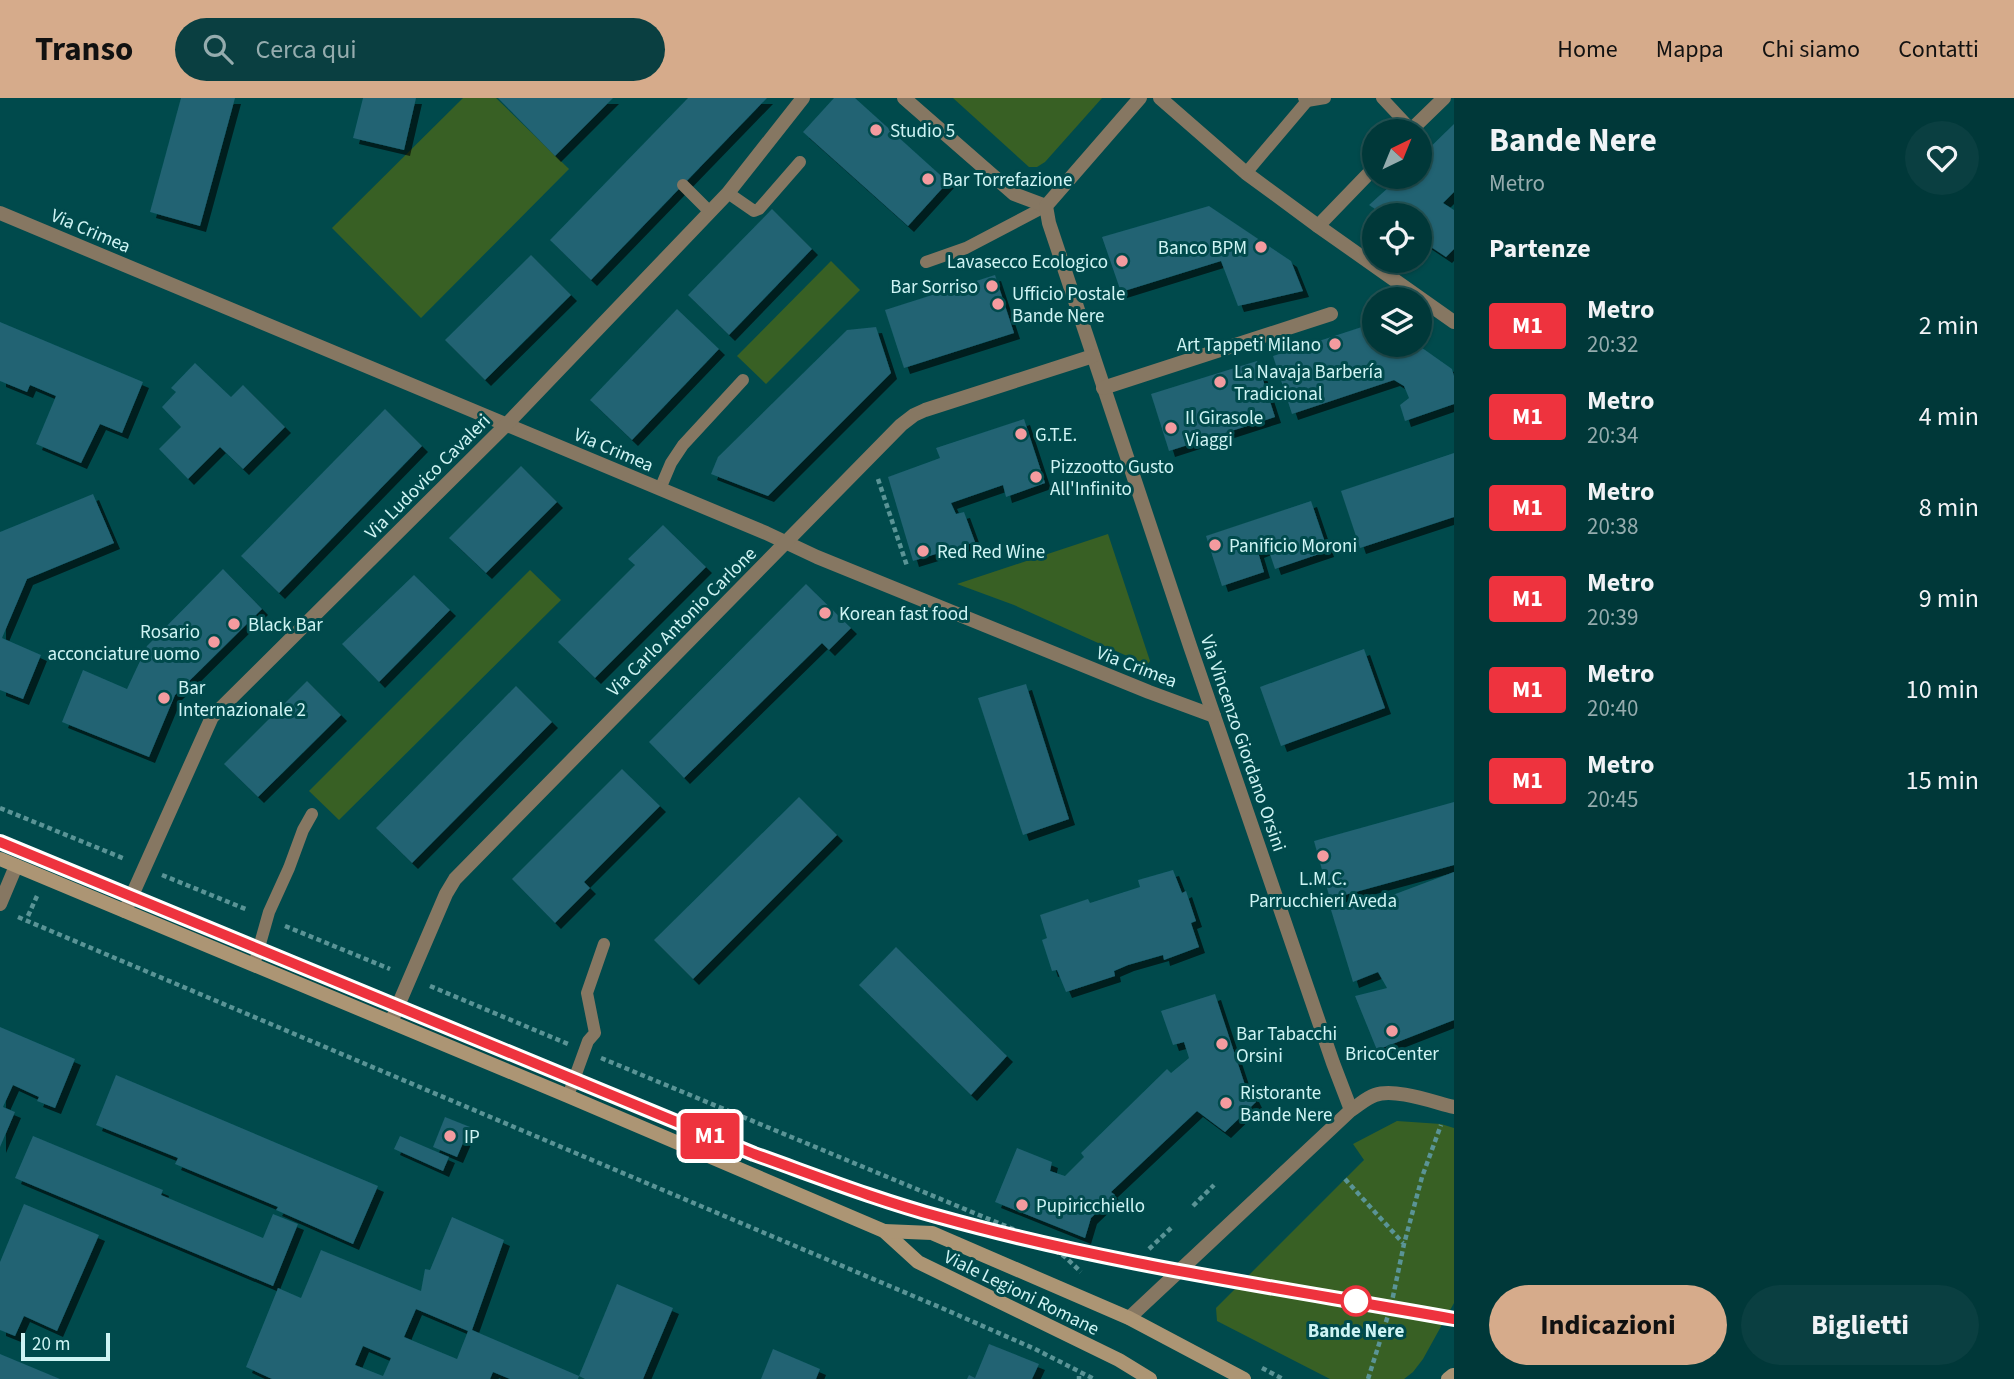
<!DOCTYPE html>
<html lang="it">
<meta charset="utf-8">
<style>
body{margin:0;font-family:"Source Sans 3",sans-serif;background:#0a3f41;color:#f1f3f6;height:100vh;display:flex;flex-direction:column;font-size:26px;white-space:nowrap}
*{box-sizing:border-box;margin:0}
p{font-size:23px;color:#95acae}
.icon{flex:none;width:38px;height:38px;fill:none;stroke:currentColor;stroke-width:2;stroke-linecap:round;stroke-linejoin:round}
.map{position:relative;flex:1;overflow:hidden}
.sheet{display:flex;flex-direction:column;background:#003839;width:560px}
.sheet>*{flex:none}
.badge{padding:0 14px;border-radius:5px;font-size:24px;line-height:46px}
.needle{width:46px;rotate:43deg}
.controls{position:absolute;left:1362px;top:21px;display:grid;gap:14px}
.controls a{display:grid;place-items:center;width:70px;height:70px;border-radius:50%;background:#003839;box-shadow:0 2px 5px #0004,0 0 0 2px #225253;font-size:35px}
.scale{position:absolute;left:21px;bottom:18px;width:89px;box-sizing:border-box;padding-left:7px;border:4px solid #cef4f4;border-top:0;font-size:19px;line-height:24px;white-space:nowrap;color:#cef4f4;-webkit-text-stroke:5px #004a4c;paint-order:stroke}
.map>.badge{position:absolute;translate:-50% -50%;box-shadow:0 0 0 4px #fff}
h2{padding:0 35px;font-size:26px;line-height:63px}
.round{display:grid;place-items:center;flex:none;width:74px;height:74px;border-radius:37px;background:#0a3f41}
.head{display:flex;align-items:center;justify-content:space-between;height:119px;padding:0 35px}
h1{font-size:33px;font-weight:700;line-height:52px}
.cta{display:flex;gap:14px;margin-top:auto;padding:14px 35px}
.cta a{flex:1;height:80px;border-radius:42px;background:#d6ab8b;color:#111;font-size:28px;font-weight:700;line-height:80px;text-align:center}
.cta a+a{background:#0a3f41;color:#f1f3f6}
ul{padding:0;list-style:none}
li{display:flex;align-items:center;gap:21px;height:91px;padding:0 35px}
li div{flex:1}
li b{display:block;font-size:26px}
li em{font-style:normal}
li .badge{min-width:77px;font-weight:700;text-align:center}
header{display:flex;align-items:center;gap:42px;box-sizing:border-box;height:98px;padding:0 35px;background:#d6ab8b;color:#111}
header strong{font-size:33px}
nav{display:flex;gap:38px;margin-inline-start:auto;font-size:24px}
.search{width:490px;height:63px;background:#0a3f41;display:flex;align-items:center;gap:18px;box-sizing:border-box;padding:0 24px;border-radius:38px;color:#95acae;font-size:26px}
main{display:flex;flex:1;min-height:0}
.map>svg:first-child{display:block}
</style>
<header>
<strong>Transo</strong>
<div class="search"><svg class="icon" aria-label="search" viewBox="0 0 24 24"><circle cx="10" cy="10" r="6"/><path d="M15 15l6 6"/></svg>Cerca qui</div>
<nav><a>Home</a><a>Mappa</a><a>Chi siamo</a><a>Contatti</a></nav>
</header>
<main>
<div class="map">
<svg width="1454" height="1281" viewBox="0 0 1454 1281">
<defs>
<filter id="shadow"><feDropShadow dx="6" dy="6" stdDeviation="0" flood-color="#0009"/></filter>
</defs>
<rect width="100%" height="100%" fill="#004a4c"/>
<g fill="#386024">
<path d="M463,0H496L569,71L421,220L332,130Z"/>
<path d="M953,0H1102L1045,64L1037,69H1029Z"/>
<path d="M831,163L860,192L766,286L737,258Z"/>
<path d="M1108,436L1150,563L1147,567L1014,507L957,486Z"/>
<path d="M530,472L561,502L339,722L309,693Z"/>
<path d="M1397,1023L1441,1026L1454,1030V1205L1423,1261L1413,1274L1404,1281H1330L1217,1223L1216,1210L1364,1062L1353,1046Z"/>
</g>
<g fill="#206373" fill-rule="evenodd" filter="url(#shadow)">
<path d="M181,0H235L200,128L150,114Z"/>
<path d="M363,0H416L404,52L353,40Z"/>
<path d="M498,0H613L555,58Z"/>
<path d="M688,0H767L591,182L550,142Z"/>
<path d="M834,0H855L948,84L908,128L803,34Z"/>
<path d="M1454,26V94L1443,105L1454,112V151L1446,159L1419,141V117H1384L1369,107L1400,79H1419V60Z"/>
<path d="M1209,108L1291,163L1303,193L1238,208L1221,163L1121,194L1102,139Z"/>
<path d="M772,111L812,151L729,237L688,197Z"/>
<path d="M531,157L571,197L485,282L445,242Z"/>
<path d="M995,177L1014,235L904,270L885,212Z"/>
<path d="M677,211L719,251L632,342L590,302Z"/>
<path d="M0,224L143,284L122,335L100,326L81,365L36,346L56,298L30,287L27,294L0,283Z"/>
<path d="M1374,225V247H1418L1452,271L1454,278V306L1405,323L1400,307L1409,300L1404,288L1394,282L1292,316L1273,258Z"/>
<path d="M876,229L891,275L768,398L711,376L718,359L847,232Z"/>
<path d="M1257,263L1275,319L1169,353L1151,296Z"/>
<path d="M195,265L231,299L243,287L285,329L243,371L220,349L188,381L159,351L181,329L162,309L176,294L171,290Z"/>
<path d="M385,311L422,348L279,495L241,458Z"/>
<path d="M1024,321L1045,385L1006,399L1003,387L951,405L956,416L964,414L975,444L913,463L888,379L940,360L936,350Z"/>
<path d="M1454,355V419L1360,450L1341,393Z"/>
<path d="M521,368L557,404L486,475L449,440Z"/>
<path d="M93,396L114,445L27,481L2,540L41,557L23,601L0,592V434Z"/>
<path d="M1311,403L1328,453L1275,471L1268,450L1258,454L1264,474L1222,488L1206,438Z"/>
<path d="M663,427L706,469L595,580L558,544L635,467L628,461Z"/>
<path d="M223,471L262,511L175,597L149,659L62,624L83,572L127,591L147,548Z"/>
<path d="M414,477L450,512L379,584L342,546Z"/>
<path d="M806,486L851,530L829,552L822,545L684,680L649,644Z"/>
<path d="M1364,551L1385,610L1281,648L1260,589Z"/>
<path d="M307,583L341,617L258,699L224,666Z"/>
<path d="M1026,586L1069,721L1023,737L978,600Z"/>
<path d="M516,588L552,624L412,765L376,730Z"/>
<path d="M622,671L660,708L584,784L590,790L555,825L512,781Z"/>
<path d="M799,699L837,737L693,881L654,842Z"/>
<path d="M1454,704V767L1330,801L1314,743Z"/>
<path d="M1173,772L1182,795L1186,793L1196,823L1191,825L1199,849L1164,862L1163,857L1128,867L1114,873L1115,878L1066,894L1057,872L1052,873L1042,842L1047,840L1040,817L1088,801L1090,805L1140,789L1138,782Z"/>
<path d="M1454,774V922L1377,952L1355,898L1387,890L1378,874L1353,884L1331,812L1382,801Z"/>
<path d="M896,849L1007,958L971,997L859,887Z"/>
<path d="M1215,896L1245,987L1247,986L1256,1004L1225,1034L1197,1013L1111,1094L1115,1097L1091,1120L1085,1140L995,1104L1017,1050L1052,1064L1050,1073L1065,1078L1084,1059L1081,1055L1167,971L1171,975L1189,960L1184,944L1173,947L1161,913Z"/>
<path d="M0,929L75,961L55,1010L37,1003L39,999L13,987L3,1009L15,1014L0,1049Z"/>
<path d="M116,977L378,1088L353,1146L276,1112L278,1109L175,1066L178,1060L96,1027Z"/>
<path d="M445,1019L470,1029L457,1059L433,1049Z"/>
<path d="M33,1038L163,1092L161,1097L263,1140L273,1116L298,1126L273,1188L15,1080Z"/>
<path d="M400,1038L449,1059L443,1073L394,1051Z"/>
<path d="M24,1106L99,1137L57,1233L24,1218L15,1238L0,1232V1164Z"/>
<path d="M452,1119L504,1142L472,1232L579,1278L578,1281H510L493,1274L490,1281H272L246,1269L278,1190L301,1200L321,1152L421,1193L425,1171L430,1172ZM416,1211L468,1233L457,1261L404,1239ZM363,1248L391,1260L383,1278L355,1267Z"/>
<path d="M617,1186L673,1210L643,1281H585L579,1278Z"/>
<path d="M989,1246L1039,1266L1032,1281H967L969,1277L975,1280Z"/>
<path d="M773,1251L820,1271L816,1281H761Z"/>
<path d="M0,1256L60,1281H0Z"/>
</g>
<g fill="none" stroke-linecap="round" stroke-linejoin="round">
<g stroke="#5a9496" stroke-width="4.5" stroke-dasharray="5 3.5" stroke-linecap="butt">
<path d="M878,381L907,468"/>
<path d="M0,710L125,761"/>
<path d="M162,777L248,812"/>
<path d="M28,818L37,798"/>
<path d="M18,819L944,1211L1035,1251L1094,1281"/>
<path d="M285,828L390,871"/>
<path d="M430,888L568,946"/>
<path d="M601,960L1032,1139L1064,1158L1081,1174"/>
<path d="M1345,1081L1403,1145"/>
<path d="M1193,1108L1214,1087"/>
<path d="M1149,1151L1171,1130"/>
<path d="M1262,1270L1283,1281"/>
<path d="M1079,1278V1281"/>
<path d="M1368,1281L1391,1208L1404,1146L1422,1079L1441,1027"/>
</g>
<g stroke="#867762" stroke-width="12">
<path d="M1382,0L1412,32"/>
<path d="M1307,3L1325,0"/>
<path d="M1246,75L1307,3L1304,0"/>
<path d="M683,87L710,114"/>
<path d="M728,95L754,113L759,111L800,64"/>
<path d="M926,164L966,150L1046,108"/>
<path d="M660,391L671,365L683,347L743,282"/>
<path d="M254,867L269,814L289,770L303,732L312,716"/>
<path d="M568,998L588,943L595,935L587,895L604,846"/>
</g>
<path stroke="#867762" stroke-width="14" d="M904,0L1014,96L1046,108"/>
<g stroke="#867762" stroke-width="14">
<path d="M1140,0L1046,108L1049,125L1190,548L1333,965L1351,1012"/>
<path d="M1410,33L1444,0"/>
<path d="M0,115L766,435L817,459L1149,594L1214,618"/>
<path d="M1318,128L1374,70"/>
<path d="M1103,290L1331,216"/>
<path d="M0,806L16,768"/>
<path d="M125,813L212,619L506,327L728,95L803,0"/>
<path d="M391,924L446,796L455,781L901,327L914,317L925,312L1093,258"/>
<path d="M1129,1220L1351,1012C1359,1007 1366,1000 1375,997C1395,990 1433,1004 1454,1009"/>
</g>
<path stroke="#867762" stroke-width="14" d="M1160,0L1246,75L1318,128L1454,224"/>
<g stroke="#ac9574" stroke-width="14">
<path d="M0,761L568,998L884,1133L918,1164L1119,1262L1150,1281"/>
<path d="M884,1133L932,1135L1129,1220L1244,1281"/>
<path d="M1448,1281L1453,1277"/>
</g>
</g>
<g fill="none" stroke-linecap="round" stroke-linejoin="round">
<g stroke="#fff" stroke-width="16">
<path id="line" d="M0,744L754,1056C816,1078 877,1102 940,1119C1108,1166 1282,1190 1454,1221"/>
</g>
<use href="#line" stroke="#ee333e" stroke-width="10"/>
</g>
<g fill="#f49b9f" stroke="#004a4c" stroke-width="2.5">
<circle cx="876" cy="32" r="7"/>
<circle cx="928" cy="81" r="7"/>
<circle cx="1261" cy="149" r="7"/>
<circle cx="1122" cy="163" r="7"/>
<circle cx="992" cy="188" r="7"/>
<circle cx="998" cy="206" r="7"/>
<circle cx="1335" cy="246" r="7"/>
<circle cx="1220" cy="284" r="7"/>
<circle cx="1171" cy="330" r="7"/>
<circle cx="1021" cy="336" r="7"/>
<circle cx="1036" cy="379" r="7"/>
<circle cx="1215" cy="447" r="7"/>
<circle cx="923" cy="453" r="7"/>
<circle cx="825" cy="515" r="7"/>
<circle cx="234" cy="526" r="7"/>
<circle cx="214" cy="544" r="7"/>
<circle cx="164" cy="600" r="7"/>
<circle cx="1323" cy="758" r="7"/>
<circle cx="1392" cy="933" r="7"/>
<circle cx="1222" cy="946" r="7"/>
<circle cx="1226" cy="1005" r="7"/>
<circle cx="450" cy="1038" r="7"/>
<circle cx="1022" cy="1107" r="7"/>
</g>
<circle fill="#fff" stroke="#ee333e" stroke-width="3.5" cx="1356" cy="1203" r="14"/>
<g text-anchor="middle" stroke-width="6" stroke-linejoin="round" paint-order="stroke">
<g font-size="19" fill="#cef4f4" stroke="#004a4c" text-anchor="start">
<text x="890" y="39">Studio 5</text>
<text x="942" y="88">Bar Torrefazione</text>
<text x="1247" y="156" text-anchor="end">Banco BPM</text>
<text x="1108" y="170" text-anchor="end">Lavasecco Ecologico</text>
<text x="978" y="195" text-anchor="end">Bar Sorriso</text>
<text x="1012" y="202">Ufficio Postale<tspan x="1012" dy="22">Bande Nere</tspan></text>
<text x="1321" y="253" text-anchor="end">Art Tappeti Milano</text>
<text x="1234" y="280">La Navaja Barbería<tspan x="1234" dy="22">Tradicional</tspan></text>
<text x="1185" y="326">Il Girasole<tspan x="1185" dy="22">Viaggi</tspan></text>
<text x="1035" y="343">G.T.E.</text>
<text x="1050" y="375">Pizzootto Gusto<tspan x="1050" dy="22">All'Infinito</tspan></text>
<text x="1229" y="454">Panificio Moroni</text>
<text x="937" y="460">Red Red Wine</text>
<text x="839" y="522">Korean fast food</text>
<text x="248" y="533">Black Bar</text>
<text x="200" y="540" text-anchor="end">Rosario<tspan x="200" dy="22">acconciature uomo</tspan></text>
<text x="178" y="596">Bar<tspan x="178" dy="22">Internazionale 2</tspan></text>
<text x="1323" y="787" text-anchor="middle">L.M.C.<tspan x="1323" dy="22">Parrucchieri Aveda</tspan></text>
<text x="1236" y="942">Bar Tabacchi<tspan x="1236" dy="22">Orsini</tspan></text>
<text x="1392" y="962" text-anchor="middle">BricoCenter</text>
<text x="1240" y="1001">Ristorante<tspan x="1240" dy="22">Bande Nere</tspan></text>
<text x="464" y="1045">IP</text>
<text x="1036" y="1114">Pupiricchiello</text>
</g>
<g font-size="19" fill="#cef4f4" stroke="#004a4c">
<text transform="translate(91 132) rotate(23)" y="7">Via Crimea</text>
<text transform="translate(614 351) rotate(23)" y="7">Via Crimea</text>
<text transform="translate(427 378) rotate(-45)" y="7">Via Ludovico Cavaleri</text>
<text transform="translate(681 523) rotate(-45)" y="7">Via Carlo Antonio Carlone</text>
<text transform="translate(1137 568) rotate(21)" y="7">Via Crimea</text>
<text transform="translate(1244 645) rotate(71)" y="7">Via Vincenzo Giordano Orsini</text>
<text transform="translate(1022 1194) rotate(26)" y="7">Viale Legioni Romane</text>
</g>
<g font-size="19" font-weight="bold" fill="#cef4f4" stroke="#004a4c">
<text x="1356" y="1239">Bande Nere</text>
</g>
</g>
</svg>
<div class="controls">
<a><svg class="needle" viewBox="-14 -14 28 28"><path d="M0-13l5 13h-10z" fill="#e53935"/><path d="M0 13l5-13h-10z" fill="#95acae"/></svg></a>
<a><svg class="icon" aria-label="locate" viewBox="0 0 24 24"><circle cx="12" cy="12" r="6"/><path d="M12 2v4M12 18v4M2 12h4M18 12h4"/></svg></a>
<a><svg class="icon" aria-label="layers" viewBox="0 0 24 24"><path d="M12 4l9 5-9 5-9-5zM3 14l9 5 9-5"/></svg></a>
</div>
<div class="scale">20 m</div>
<b class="badge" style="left:710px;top:1038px;background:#ee333e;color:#fff">M1</b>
</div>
<section class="sheet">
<div class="head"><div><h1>Bande Nere</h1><p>Metro</p></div><a class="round"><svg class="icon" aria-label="heart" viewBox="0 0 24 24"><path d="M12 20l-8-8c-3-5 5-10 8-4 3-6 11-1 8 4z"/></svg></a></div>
<h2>Partenze</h2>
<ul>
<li><span class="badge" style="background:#ee333e;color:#fff">M1</span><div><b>Metro</b><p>20:32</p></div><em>2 min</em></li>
<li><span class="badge" style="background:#ee333e;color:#fff">M1</span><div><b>Metro</b><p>20:34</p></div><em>4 min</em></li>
<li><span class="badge" style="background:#ee333e;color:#fff">M1</span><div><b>Metro</b><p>20:38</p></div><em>8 min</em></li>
<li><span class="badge" style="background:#ee333e;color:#fff">M1</span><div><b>Metro</b><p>20:39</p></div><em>9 min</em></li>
<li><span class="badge" style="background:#ee333e;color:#fff">M1</span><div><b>Metro</b><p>20:40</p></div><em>10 min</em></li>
<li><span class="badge" style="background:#ee333e;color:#fff">M1</span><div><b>Metro</b><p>20:45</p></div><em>15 min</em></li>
</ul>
<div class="cta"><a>Indicazioni</a><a>Biglietti</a></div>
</section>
</main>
